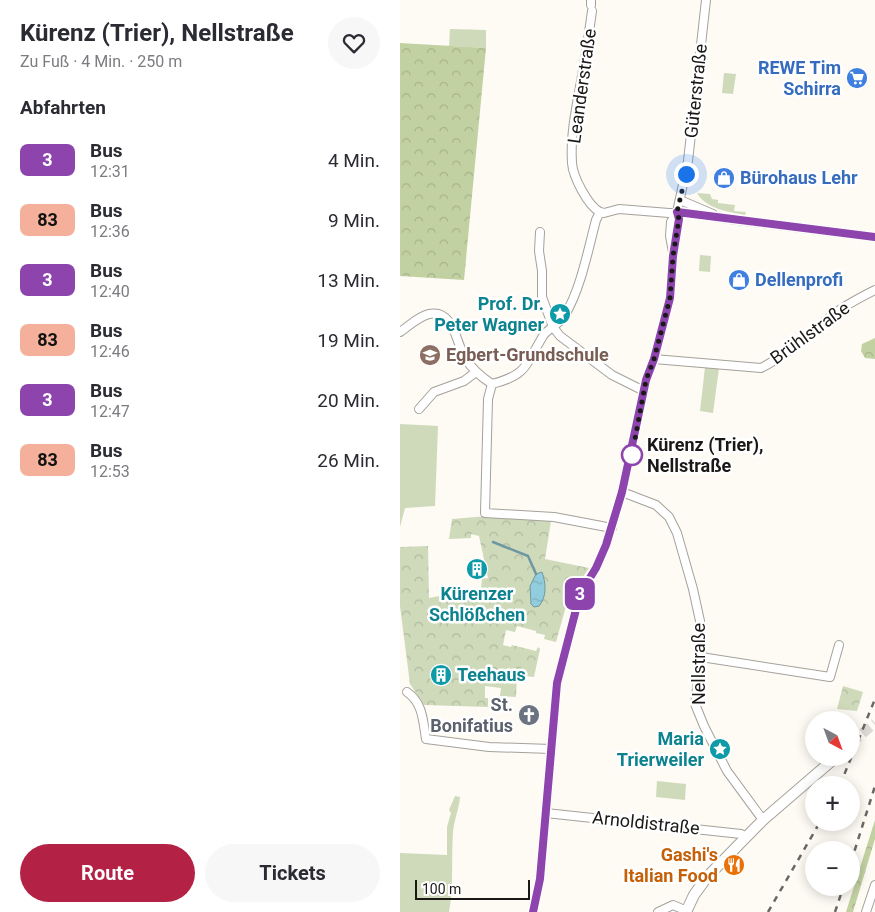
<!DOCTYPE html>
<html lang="de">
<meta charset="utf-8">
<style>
body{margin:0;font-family:Roboto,sans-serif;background:#f7f7f7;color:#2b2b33;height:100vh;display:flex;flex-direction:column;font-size:19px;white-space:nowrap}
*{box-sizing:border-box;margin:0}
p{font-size:16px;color:#7c7c81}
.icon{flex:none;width:28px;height:28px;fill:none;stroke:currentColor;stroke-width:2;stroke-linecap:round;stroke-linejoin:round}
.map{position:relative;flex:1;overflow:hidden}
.drawer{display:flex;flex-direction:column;background:#fff;width:400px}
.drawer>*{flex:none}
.badge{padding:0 10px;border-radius:8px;font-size:18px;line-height:32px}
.needle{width:32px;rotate:139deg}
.tools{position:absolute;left:405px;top:711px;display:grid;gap:10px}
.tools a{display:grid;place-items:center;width:55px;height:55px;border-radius:50%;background:#fff;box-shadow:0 2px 12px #0003;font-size:25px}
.scale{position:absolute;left:15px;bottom:12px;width:115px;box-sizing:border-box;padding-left:5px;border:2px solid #1b1917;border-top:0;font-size:14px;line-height:18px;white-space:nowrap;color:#1b1917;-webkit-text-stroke:4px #fff;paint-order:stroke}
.you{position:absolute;width:25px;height:25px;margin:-12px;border:4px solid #fff;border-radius:50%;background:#1a73e8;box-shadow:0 0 0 8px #1a73e833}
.map>.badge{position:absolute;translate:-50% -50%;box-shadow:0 0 0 2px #fff}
h2{padding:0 20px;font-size:19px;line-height:45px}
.round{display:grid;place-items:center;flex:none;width:52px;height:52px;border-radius:26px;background:#f7f7f7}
.head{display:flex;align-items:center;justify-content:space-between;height:85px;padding:0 20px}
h1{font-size:24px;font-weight:700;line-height:38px}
.cta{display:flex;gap:10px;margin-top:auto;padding:10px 20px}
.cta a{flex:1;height:58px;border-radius:30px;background:#b32145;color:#fff;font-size:20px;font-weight:700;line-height:58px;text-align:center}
.cta a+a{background:#f7f7f7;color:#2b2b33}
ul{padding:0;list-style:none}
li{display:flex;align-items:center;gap:15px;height:60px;padding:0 20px}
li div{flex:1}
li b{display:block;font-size:19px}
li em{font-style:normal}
li .badge{min-width:55px;font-weight:700;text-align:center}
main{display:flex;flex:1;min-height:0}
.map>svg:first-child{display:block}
</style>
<main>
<section class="drawer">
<div class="head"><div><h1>Kürenz (Trier), Nellstraße</h1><p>Zu Fuß · 4 Min. · 250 m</p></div><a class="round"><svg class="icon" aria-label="heart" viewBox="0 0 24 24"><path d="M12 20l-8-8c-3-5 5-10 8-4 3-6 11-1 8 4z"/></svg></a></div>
<h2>Abfahrten</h2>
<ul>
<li><span class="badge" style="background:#8e44ad;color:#fff">3</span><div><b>Bus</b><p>12:31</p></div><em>4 Min.</em></li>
<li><span class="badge" style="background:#f5b09c;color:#111">83</span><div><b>Bus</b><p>12:36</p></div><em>9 Min.</em></li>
<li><span class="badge" style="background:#8e44ad;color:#fff">3</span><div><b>Bus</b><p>12:40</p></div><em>13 Min.</em></li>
<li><span class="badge" style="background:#f5b09c;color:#111">83</span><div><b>Bus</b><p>12:46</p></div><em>19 Min.</em></li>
<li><span class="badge" style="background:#8e44ad;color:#fff">3</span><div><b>Bus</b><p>12:47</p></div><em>20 Min.</em></li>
<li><span class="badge" style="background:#f5b09c;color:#111">83</span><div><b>Bus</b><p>12:53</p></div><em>26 Min.</em></li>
</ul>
<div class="cta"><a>Route</a><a>Tickets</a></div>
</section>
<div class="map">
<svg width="475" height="912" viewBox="0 0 475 912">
<defs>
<pattern id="forest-crowns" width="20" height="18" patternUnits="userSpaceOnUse" patternTransform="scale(1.25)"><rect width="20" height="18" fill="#c2d1a2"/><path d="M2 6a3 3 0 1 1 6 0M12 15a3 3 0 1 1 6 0" fill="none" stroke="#a6b38b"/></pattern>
<pattern id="park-crowns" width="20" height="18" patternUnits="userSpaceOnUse" patternTransform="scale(1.25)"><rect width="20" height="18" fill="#cfdaba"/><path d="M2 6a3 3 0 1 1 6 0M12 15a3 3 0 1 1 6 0" fill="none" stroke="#b1ba9f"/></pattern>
<pattern id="water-ripples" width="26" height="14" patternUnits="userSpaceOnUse" patternTransform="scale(1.25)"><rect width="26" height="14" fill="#91cddc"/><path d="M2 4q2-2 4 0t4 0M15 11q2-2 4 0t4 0" fill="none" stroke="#7cafbc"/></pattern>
</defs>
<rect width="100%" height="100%" fill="#fefaf4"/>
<g fill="#cfdaba">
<path d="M50,29L86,30V48L49,46Z"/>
<path d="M324,73L336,74L333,94L322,93Z"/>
<path d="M297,193L310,194L312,199L318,200V203L335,205L334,211L346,212L345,215C329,212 306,209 297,193Z"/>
<path d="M300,255L311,256L310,272L299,271Z"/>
<path d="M305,367L319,368L313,413L300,411Z"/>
<path d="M0,424L38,426L35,506L5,508L0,527Z"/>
<path d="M257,781L286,784L285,800L256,797Z"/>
<path d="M55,796L60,797C59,809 54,820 53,832C51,859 54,886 49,912H0V853L47,855V827L51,813L49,810Z"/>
</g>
<g fill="url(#forest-crowns)">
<path d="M0,43L86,48L64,280L0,276Z"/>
<path d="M475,338V359L465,358L461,351L462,344Z"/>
<path d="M475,820V839L453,912H446Z"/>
</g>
<g fill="url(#park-crowns)">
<path d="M88,516L151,521L145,559L189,568L168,599L156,642L144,639L145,635L136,633V631L117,626L115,632L106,630L103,645L111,647L112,645L136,651L138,647L140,649L134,677L117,675L116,697L100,696L101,688L85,686V698H88V707L24,705L10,684L0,606V547L28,546L29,598L81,588L82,579L88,578L79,536L71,534V538L49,539L52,519Z"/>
<path d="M443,686L463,692L457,711L437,709Z"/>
</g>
<path fill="url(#water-ripples)" stroke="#6e97a1" d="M142,572C146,583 147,597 139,606L134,607L131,604L130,586L136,574Z"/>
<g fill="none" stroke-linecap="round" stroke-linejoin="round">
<path stroke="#6e97a1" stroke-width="2.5" d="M93,542L128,556L136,574"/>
<path stroke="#dcd8d3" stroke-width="10" stroke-dasharray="10 5" stroke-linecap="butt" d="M451,743L475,723"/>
<g stroke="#a5a19b" stroke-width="10">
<g id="street">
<path d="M191,5V0"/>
<path d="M192,11C189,33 186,54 182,76C177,104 170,134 172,163C173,177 188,206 200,212"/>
<path d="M280,200L313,214"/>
<path d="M140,232L139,251L142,271V297L153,327L160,336L212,375L244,391"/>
<path d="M273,252L270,236L271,222L277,212L288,161L306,0"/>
<path d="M0,332C9,326 19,316 29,314C54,309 56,343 65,358C72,369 81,377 92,384"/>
<path d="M254,359L361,368C389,354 410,333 434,314C447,304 461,297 475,290"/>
<path d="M19,409L34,392L64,381L76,372"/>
<path d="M222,492L256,505L269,517L277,533L293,589L300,621L302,649L295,704L304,726L327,771L363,820"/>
<path d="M212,528L154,517L85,513L88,399L92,384C128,375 126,364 143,336C148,328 160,324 165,315C181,288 188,250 196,220L200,212L204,213L219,209L269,213H290L337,220L475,237"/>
<path d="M301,657L430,677L439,645"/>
<path d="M7,692C23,703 23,721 26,739L89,747L151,749"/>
<path d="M146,813L341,834L347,837"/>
<path d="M133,912L140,879L157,683L180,594L196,568L206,545L222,492L246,380L254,359L270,298L273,256L279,219L277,212"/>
<path d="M258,912L273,905L287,911"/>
<path d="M466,912L475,885"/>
</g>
</g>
<g stroke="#a5a19b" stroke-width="12">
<path id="secondary" d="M286,912L294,895L307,877L363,820L435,758"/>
</g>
<use href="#street" stroke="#fff" stroke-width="8"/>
<use href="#secondary" stroke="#fff" stroke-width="10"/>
<g stroke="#6a6864" stroke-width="2.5" stroke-dasharray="6 6" stroke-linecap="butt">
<path d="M440,785L475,699"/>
<path d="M451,862L475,786"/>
<path d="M368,912L420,822"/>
<path d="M435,912L443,888"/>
</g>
</g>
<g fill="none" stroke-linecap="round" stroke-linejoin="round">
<g stroke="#fff" stroke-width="11">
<path id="line" d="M133,912L140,879L157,683L180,594L196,568L206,545L222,492L246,380L254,359L270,298L273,256L279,219L277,212L475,237"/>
</g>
<use href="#line" stroke="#8e44ad" stroke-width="8"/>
<path stroke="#1b1917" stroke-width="5" stroke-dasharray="0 9" d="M232,455L246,380L254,359L270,298L273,256L279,219L277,212L286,174"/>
</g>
<defs>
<g id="supermarket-disc" transform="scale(1.125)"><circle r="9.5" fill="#3f7fe0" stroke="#fff"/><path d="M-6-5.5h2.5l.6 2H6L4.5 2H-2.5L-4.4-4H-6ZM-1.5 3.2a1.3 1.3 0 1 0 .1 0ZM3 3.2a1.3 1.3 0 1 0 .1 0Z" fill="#fff"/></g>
<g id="shop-disc" transform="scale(1.125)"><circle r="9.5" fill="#3f7fe0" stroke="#fff"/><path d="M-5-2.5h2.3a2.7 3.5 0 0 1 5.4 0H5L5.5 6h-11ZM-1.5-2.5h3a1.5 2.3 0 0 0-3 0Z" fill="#fff"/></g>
<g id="sight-disc" transform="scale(1.125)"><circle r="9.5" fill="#0f9aa8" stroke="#fff"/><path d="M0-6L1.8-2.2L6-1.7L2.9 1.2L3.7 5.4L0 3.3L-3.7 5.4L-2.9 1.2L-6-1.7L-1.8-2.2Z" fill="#fff"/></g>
<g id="school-disc" transform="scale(1.125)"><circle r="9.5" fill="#8d6e63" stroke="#fff"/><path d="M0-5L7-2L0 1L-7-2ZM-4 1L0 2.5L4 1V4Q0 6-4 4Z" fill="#fff"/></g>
<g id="building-disc" transform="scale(1.125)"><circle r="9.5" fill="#0f9aa8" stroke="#fff"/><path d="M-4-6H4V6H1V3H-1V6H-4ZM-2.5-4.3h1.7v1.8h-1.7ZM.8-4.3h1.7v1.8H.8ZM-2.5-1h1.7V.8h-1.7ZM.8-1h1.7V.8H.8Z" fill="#fff"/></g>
<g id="church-disc" transform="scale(1.125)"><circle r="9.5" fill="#6b7280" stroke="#fff"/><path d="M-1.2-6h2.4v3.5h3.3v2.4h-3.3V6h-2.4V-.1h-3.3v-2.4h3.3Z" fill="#fff"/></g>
<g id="restaurant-disc" transform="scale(1.125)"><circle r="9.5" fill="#e8710a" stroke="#fff"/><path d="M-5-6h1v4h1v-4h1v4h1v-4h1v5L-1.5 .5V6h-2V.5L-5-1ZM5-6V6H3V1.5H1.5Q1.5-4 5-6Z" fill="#fff"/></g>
</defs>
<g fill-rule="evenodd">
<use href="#supermarket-disc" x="457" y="78"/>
<use href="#shop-disc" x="324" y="178"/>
<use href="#shop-disc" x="339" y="280"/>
<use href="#sight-disc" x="160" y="314"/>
<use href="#school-disc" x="30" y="355"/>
<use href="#building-disc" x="77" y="569"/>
<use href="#building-disc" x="41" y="675"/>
<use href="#church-disc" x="129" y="715"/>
<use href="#sight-disc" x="320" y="749"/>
<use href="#restaurant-disc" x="334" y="865"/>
</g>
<circle fill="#fff" stroke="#8e44ad" stroke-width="2.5" cx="232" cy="455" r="10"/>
<g text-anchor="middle" stroke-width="5" stroke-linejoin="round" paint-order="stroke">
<g font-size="18" font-weight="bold" fill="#366cbe" stroke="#fff" text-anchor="start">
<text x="441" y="74" text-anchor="end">REWE Tim<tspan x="441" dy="21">Schirra</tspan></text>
<text x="340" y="184">Bürohaus Lehr</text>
<text x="355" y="286">Dellenprofi</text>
</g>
<g font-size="18" fill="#1b1917" stroke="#fff">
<text transform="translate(182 86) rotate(-82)" y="6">Leanderstraße</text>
<text transform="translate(296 91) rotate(-84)" y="6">Güterstraße</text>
<text transform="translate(410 333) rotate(-36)" y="6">Brühlstraße</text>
<text transform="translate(299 664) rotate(-90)" y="6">Nellstraße</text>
<text transform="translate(246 823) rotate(6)" y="6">Arnoldistraße</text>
</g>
<g font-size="18" font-weight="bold" fill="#0d838f" stroke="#fff" text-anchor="end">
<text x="144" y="310">Prof. Dr.<tspan x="144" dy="21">Peter Wagner</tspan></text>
<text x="77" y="600" text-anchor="middle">Kürenzer<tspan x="77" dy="21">Schlößchen</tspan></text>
<text x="57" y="681" text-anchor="start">Teehaus</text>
<text x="304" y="745">Maria<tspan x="304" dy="21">Trierweiler</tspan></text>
</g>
<g font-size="18" font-weight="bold" fill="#785e54" stroke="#fff" text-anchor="start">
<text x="46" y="361">Egbert-Grundschule</text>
</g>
<g font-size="18" font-weight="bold" fill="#1b1917" stroke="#fff" text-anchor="start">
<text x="247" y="451">Kürenz (Trier),<tspan x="247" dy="21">Nellstraße</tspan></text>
</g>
<g font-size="18" font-weight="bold" fill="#5b616d" stroke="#fff" text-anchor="end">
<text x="113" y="711">St.<tspan x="113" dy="21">Bonifatius</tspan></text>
</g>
<g font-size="18" font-weight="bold" fill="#c56008" stroke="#fff" text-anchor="end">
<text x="318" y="861">Gashi's<tspan x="318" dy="21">Italian Food</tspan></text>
</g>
</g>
</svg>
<div class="tools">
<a><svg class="needle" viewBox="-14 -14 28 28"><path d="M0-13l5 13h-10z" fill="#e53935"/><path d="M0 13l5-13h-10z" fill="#7c7c81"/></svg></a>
<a>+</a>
<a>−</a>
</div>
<div class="scale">100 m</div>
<div class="you" style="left:286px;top:174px"></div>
<b class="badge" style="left:180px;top:594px;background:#8e44ad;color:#fff">3</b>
</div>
</main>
